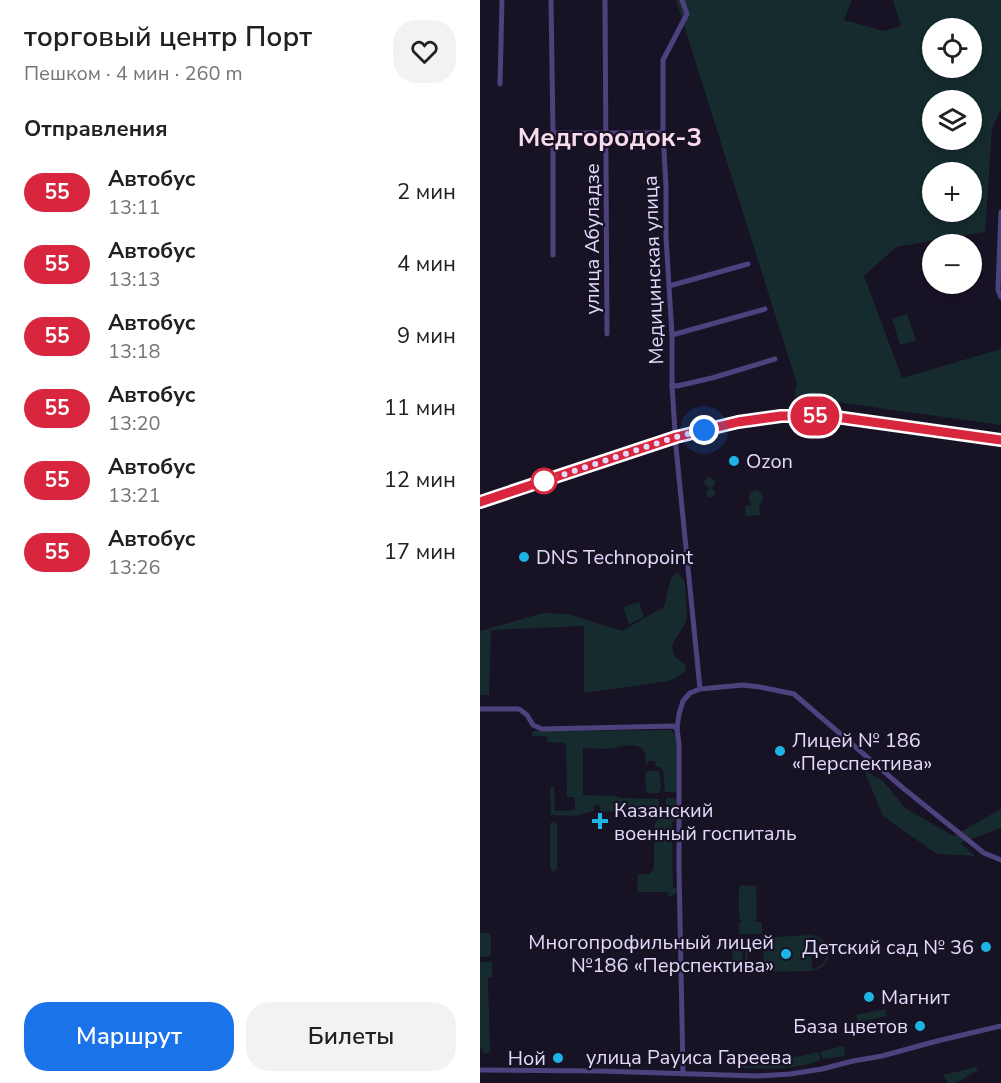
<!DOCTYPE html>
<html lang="ru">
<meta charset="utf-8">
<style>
body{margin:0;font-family:"Nunito Sans",sans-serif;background:#f2f2f2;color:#202124;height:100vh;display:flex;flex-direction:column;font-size:22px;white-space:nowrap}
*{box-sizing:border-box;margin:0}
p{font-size:20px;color:#757577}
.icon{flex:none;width:33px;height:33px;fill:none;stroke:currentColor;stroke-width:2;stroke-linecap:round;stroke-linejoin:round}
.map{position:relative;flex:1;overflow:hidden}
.side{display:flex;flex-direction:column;background:#fff;width:480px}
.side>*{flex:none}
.badge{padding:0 12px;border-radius:20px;font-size:21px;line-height:39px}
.buttons{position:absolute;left:442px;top:18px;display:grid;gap:12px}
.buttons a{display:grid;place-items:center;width:60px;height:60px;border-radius:50%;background:#fff;box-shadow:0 3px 9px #0003;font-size:30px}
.you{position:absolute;width:30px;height:30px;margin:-15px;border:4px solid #fff;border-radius:50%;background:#1a73e8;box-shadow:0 0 0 9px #1a73e833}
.map>.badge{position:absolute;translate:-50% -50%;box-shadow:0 0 0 3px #fff}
h2{padding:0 24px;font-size:22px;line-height:54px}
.round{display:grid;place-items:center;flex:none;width:63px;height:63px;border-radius:24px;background:#f2f2f2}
.headline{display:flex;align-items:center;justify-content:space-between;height:102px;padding:0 24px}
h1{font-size:28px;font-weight:600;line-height:45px}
.button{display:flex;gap:12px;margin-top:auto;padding:12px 24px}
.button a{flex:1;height:69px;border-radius:24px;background:#1a73e8;color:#fff;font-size:24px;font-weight:600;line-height:69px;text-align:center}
.button a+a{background:#f2f2f2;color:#202124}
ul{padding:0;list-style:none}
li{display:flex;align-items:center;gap:18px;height:72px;padding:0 24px}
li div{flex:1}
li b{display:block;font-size:22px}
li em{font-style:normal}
li .badge{min-width:66px;font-weight:700;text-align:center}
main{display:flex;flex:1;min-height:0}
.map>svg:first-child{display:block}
</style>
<main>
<section class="side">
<div class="headline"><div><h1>торговый центр Порт</h1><p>Пешком · 4 мин · 260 m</p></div><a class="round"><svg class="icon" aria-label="heart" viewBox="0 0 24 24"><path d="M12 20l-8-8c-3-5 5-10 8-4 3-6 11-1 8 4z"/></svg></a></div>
<h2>Отправления</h2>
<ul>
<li><span class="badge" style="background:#d7263d;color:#fff">55</span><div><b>Автобус</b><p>13:11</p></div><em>2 мин</em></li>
<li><span class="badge" style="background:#d7263d;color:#fff">55</span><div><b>Автобус</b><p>13:13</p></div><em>4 мин</em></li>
<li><span class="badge" style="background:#d7263d;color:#fff">55</span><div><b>Автобус</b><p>13:18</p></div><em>9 мин</em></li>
<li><span class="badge" style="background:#d7263d;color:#fff">55</span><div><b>Автобус</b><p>13:20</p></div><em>11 мин</em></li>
<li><span class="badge" style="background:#d7263d;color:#fff">55</span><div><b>Автобус</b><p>13:21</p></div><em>12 мин</em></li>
<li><span class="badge" style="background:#d7263d;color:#fff">55</span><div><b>Автобус</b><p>13:26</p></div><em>17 мин</em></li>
</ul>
<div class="button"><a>Маршрут</a><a>Билеты</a></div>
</section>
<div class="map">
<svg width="521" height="1083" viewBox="0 0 521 1083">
<rect width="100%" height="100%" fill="#181225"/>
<g fill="#162b2e" fill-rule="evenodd">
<path d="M196,0H372L364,20L404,31L421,26L413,0H521V109L512,128L505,232L416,247L384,276L422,378L521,349V425L314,396L317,384ZM453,28H492V68H453ZM453,100H492V140H453ZM453,172H492V212H453Z"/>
<path d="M427,314L436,340L420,345L412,319Z"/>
<path d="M228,477L232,478L235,481L234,486L230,488L234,490L235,494L231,497H228L226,493L230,488L227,487L224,483L225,480Z"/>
<path d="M277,490C284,493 285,500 279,505L280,515L266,516L265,506L273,505L269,502V495L272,491Z"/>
<path d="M197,572L205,582C205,592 208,613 206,621C203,632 189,641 193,652C195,659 202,661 206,666L205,671L202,674L189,681L104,693V626L11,630L9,695H0V631L63,613L88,614L142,631L184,607L191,578Z"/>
<path d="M159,602L164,617L149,624L143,607Z"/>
<path d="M191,730L195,734L196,739L197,790L195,792H185L183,771L180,767H176L175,761H168L167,767C165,762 167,753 162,749C156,742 141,747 133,748C123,750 113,748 103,748V795L134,796L142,798L179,799V805L186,806V798H194L197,801L196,808L194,810L178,809L170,819H153L144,812L140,811L121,812L120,805L114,806V811L95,816L71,815L70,788L74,786L75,811L95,810V797H87L86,743L67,742V736H52L53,731Z"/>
<path d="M384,770L403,781L425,808L473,836L521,809V828L480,843L495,856L457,854L403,816Z"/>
<path d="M168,771H179L180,772L181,789L178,793H169L166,791L165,774Z"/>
<path d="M183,815H194L197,818L192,823L193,887L197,888V892L192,896H189L188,892H157L158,874H169L174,869V826L177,820Z"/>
<path d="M73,821L77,824V869L73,872L70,867V824Z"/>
<path d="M263,885L276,886L277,918L274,922H282V934H259V923L263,922L259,918V889L260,886Z"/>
<path d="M0,933H8L11,936V955L7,957H0Z"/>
<path d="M331,935C355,939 355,967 331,971L280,972C262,966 260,948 276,938ZM331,937C352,941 352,965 332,969ZM283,939L284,970L283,971C262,967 262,942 283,939Z"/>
<path d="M252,947H262L263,966H253Z"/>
<path d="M0,962H12V977L8,978L10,1051L8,1053L3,1054V1050L0,1048Z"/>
<path d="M405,1009L407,1016L378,1022L376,1015Z"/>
<path d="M362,1046L364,1047L365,1056L343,1059L340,1052Z"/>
<path d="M338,1052L341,1060C316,1070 285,1069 259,1068L260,1067L277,1065Z"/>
<path d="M496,1067L498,1070L476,1083H468L463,1075Z"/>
</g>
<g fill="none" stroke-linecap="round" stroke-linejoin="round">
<g stroke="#4d427e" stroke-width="5">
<path d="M71,0L73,133V255"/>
<path d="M125,0L127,334"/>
<path d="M202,0L207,14L183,60V133L186,187V237L192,335V385L196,447L220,689"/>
<path d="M20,84L22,0"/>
<path d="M73,133H183"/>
<path d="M521,212L518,290L521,297"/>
<path d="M189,286L268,264"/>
<path d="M192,335L285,309"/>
<path d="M192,385L197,386L232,378L295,359"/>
<path d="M0,502L196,437L258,422L301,416H349L521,440"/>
<path d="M0,709H39L47,715L53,725L62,729L194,726L197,729"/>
<path d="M0,1070L120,1071L278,1076L310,1074L342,1069L373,1061L402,1056L457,1041L521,1026"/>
<path d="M203,1074L199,869V744L197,729L199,714L203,701L210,693L220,689L263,685L280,687L314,694L423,788L504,853L521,860"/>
</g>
</g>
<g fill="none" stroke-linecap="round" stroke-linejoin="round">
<g stroke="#fff" stroke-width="14">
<path id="line" d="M0,502L196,437L258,422L301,416H349L521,440"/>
</g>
<use href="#line" stroke="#d7263d" stroke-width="9"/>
<path stroke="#e2dafb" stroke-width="6" stroke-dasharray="0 10.8" d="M64,481L196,437L224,430"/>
</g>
<g fill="#1cb4e5" stroke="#181225" stroke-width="2">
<circle cx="254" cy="461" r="6"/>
<circle cx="44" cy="557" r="6"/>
<circle cx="300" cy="751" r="6"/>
<path d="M117 812h6v6h6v6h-6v6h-6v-6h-6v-6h6z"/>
<circle cx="506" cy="947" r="6"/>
<circle cx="306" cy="954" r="6"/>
<circle cx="389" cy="997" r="6"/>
<circle cx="440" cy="1026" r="6"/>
<circle cx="78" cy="1058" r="6"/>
</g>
<circle fill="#fff" stroke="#d7263d" stroke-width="3" cx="64" cy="481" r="12"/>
<g text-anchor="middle" stroke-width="4.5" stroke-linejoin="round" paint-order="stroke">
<g font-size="20" fill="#e2dafb" stroke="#181225">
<text transform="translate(112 239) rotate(-90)" y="7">улица Абуладзе</text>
<text transform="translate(173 270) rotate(-92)" y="7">Медицинская улица</text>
<text x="209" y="1064">улица Рауиса Гареева</text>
</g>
<g font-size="20" fill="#e2dafb" stroke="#181225" text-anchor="start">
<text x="266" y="468">Ozon</text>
<text x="56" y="564">DNS Technopoint</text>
<text x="312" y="747">Лицей № 186<tspan x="312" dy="23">«Перспектива»</tspan></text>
<text x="134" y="817">Казанский<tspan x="134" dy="23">военный госпиталь</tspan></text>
<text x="294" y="949" text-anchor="end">Многопрофильный лицей<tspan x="294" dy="23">№186 «Перспектива»</tspan></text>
<text x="494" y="954" text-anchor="end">Детский сад № 36</text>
<text x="401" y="1004">Магнит</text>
<text x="428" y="1033" text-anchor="end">База цветов</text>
<text x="66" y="1065" text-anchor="end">Ной</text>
</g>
<g font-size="26" font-weight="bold" fill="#fbdceb" stroke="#181225">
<text x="130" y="146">Медгородок-3</text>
</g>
</g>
</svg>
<div class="buttons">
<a><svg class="icon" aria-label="locate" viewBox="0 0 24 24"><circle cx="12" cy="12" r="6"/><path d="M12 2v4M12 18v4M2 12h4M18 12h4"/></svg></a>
<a><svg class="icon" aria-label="layers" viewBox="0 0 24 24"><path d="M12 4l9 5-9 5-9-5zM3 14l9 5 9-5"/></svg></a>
<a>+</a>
<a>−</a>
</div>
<div class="you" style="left:224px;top:430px"></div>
<b class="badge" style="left:335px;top:416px;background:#d7263d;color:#fff">55</b>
</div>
</main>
